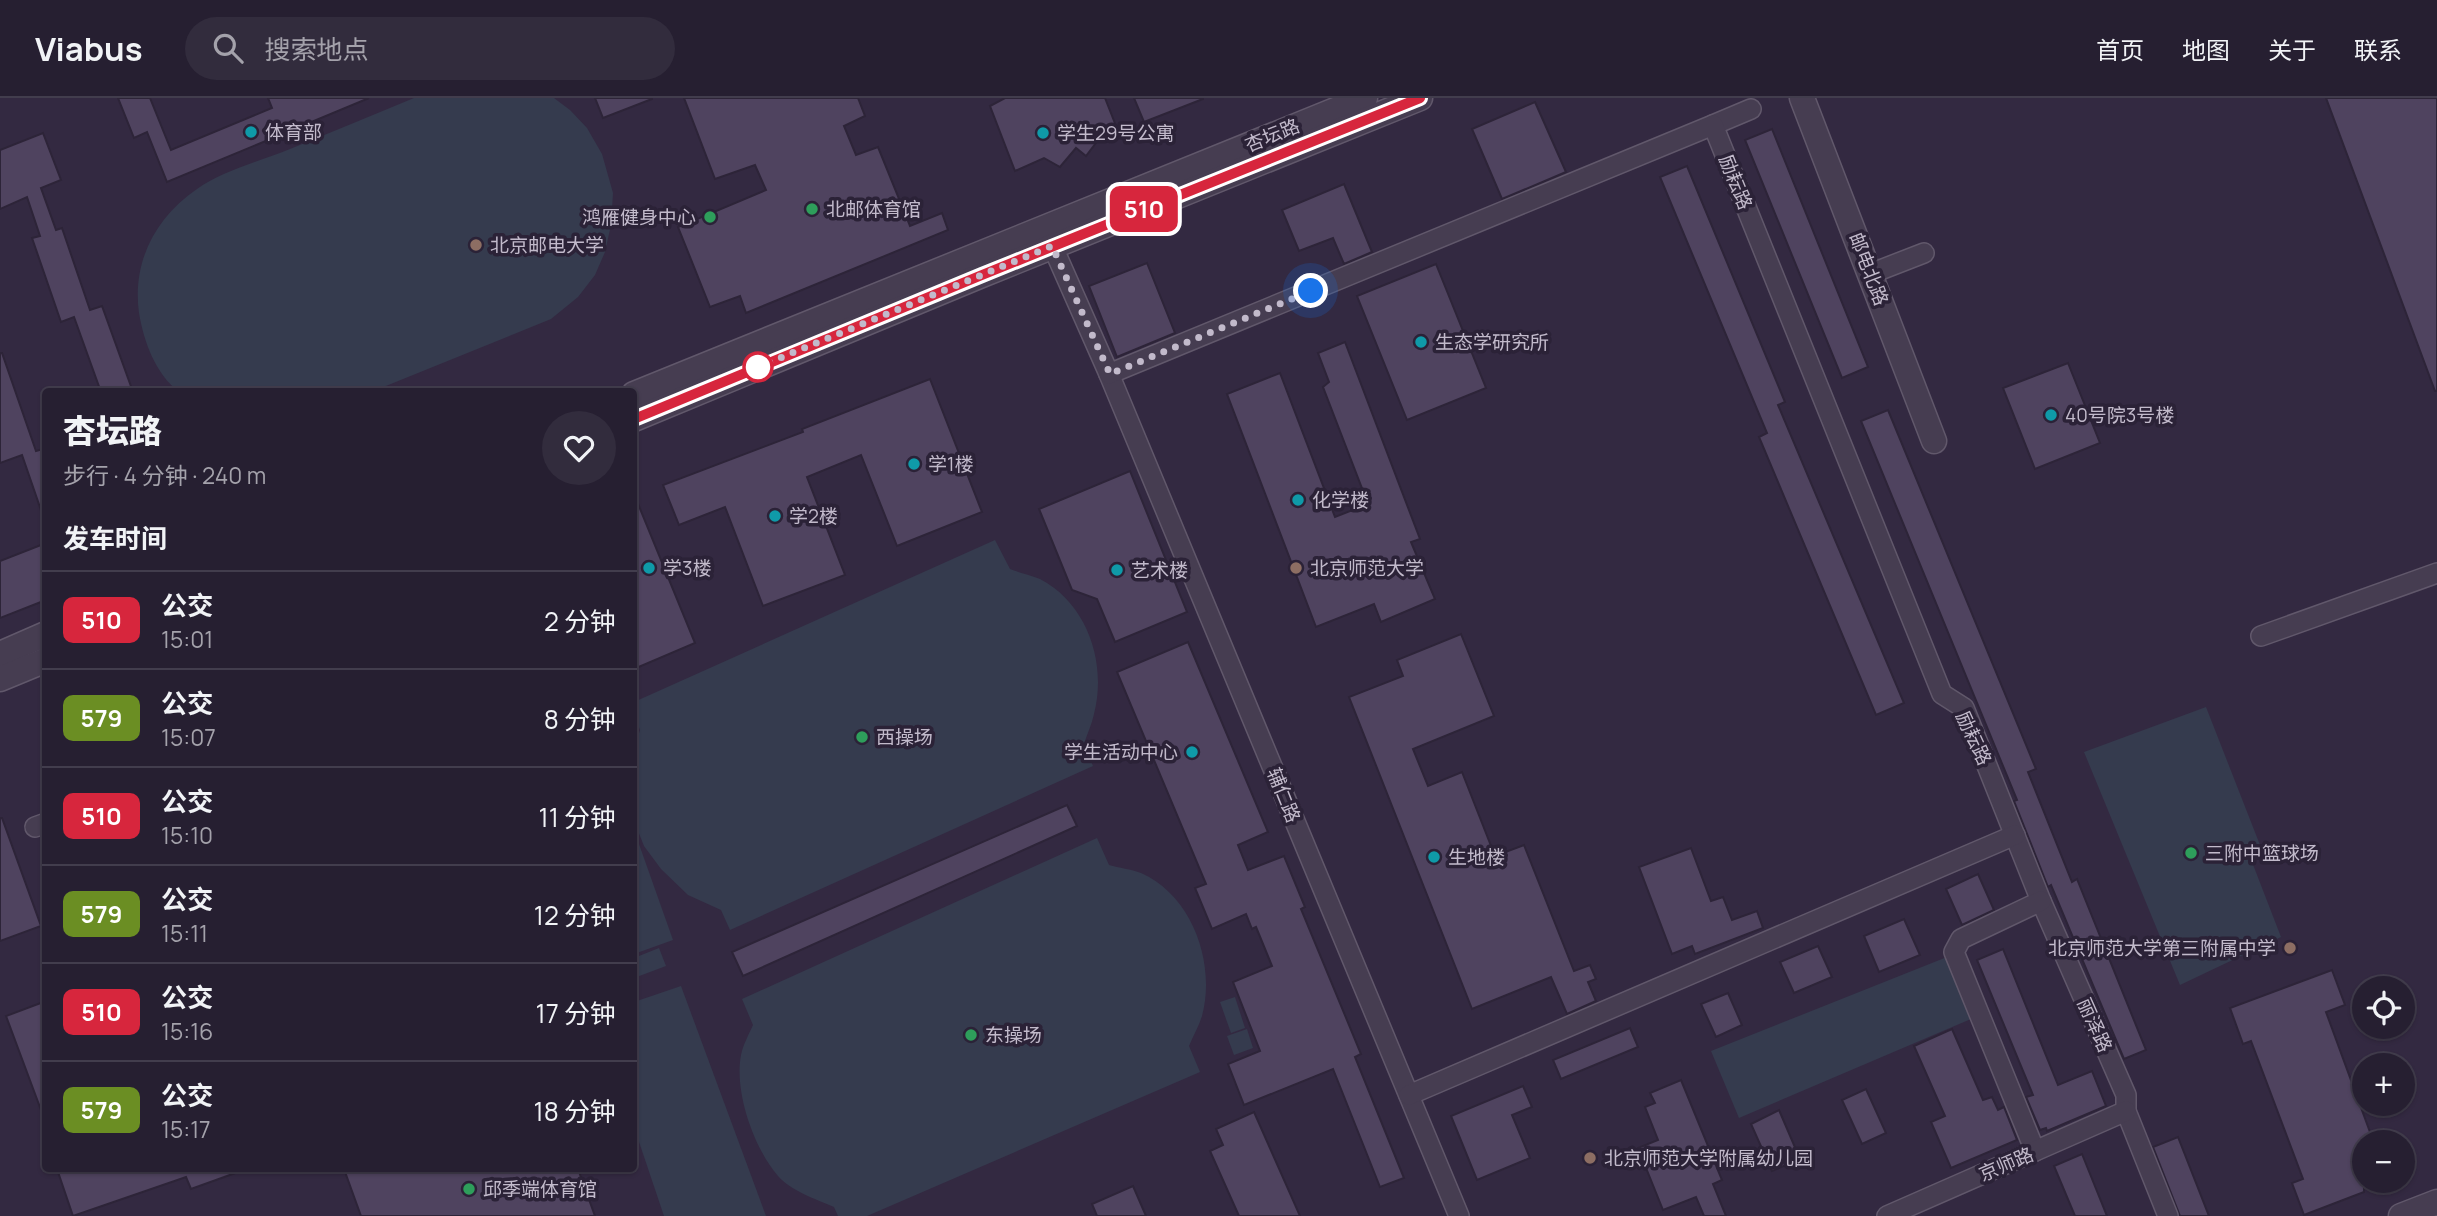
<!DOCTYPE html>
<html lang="zh">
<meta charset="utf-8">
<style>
body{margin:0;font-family:Manrope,"Noto Sans SC",sans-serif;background:#322c3d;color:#f1f3f6;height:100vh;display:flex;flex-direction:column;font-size:26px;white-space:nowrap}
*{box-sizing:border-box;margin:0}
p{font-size:23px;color:#a4a2ab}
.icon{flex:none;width:38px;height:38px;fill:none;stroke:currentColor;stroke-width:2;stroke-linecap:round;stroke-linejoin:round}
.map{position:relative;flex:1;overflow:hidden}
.side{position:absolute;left:42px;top:290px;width:595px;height:784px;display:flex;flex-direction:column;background:#261f31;border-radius:7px;box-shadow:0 2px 5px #0004,0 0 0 2px #423d4d}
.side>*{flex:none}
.badge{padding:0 14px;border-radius:10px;font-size:24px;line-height:46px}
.buttons{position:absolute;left:2352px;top:878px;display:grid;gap:14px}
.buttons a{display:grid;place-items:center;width:63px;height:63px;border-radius:50%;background:#261f31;box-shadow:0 2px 5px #0004,0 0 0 2px #423d4d;font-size:35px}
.you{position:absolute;width:35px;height:35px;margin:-18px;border:5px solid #fff;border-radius:50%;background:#1a73e8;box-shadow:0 0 0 10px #1a73e833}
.map>.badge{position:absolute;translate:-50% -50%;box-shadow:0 0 0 4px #fff}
h2{padding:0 21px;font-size:26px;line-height:63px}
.round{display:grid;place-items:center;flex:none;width:74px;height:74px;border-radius:37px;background:#322c3d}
.overview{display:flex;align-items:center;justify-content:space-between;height:119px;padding:0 21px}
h1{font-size:33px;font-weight:800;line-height:52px}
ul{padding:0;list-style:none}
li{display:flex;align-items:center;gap:21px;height:98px;padding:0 21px;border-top:2px solid #423d4d}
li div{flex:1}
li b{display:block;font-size:26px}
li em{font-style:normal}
li .badge{min-width:77px;font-weight:700;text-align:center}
header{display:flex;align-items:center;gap:42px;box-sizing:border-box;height:98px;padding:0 35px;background:#261f31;border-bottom:2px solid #423d4d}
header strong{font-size:33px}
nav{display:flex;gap:38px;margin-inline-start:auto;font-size:24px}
.search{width:490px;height:63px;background:#322c3d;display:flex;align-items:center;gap:18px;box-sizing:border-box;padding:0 24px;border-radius:38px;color:#a4a2ab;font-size:26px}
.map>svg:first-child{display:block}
</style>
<header>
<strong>Viabus</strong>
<div class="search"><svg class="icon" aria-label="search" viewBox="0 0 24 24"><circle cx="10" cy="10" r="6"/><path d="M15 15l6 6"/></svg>搜索地点</div>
<nav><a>首页</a><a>地图</a><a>关于</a><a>联系</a></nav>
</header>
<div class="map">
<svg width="2437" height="1118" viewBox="0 0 2437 1118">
<rect width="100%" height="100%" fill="#332941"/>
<g fill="#353b4e">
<path d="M414,0H554L570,12L587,30L602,56L613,95L611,127L605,154L595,177L578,199L551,221L371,294H179C155,275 144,244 139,215C132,164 155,120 197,91C220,74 263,62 290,51C332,34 373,17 414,0Z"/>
<path d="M995,442L1010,471C1020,475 1031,477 1040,481C1088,506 1107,566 1094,616C1092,626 1087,636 1084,646L1093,668L730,832L721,812L688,797L661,771L644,748L634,723V651L640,632L634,616V604Z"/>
<path d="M2206,609L2260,747L2252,764L2281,839L2180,887L2084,654Z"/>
<path d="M634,732L673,842L634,856Z"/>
<path d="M1097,740L1109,767C1119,770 1131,771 1141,775C1193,798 1216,866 1202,918C1199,928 1193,938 1189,948L1200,974L867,1118H838L834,1109C816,1101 791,1093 778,1078C754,1050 734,994 741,957C743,947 749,936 753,927L742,901Z"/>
<path d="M659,850L666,868L634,880V860Z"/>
<path d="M1947,859L1971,921L1739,1020L1711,953Z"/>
<path d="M681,888L766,1118H664L634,1029V904Z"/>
<path d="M1235,899L1245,930L1231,935L1220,904Z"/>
<path d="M1247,931L1253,950L1234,957L1227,938Z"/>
</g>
<g fill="#4f435f" stroke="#2d2438" stroke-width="2">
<path d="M118,0H150L171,52L272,10L268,0H369L167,84L147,34L134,40Z"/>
<path d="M595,0H652V1L603,20Z"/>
<path d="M684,0H858L865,18L844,28L856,57L878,49L910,128L942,115L948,132L746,215L740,198L710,209L678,129L766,92L755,67L715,81Z"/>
<path d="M1005,0H1105L1118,33L1109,44L1102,37L1086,58L1076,50L1060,69L1044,60L1015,73L990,8Z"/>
<path d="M1134,0H1203V1L1144,24Z"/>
<path d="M2326,0H2437V293H2435Z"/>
<path d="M1535,4L1566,74L1502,101L1472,31Z"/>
<path d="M1772,31L1868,269L1842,280L1745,42Z"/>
<path d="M43,35L61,82L41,90L56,132L62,130L90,212L102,208L133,294H101L74,219L61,224L32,140L40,138L27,99L0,111V52Z"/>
<path d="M1687,68L1785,304L1778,307L1904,605L1876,617L1759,339L1767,335L1660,79Z"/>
<path d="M1344,86L1372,154L1344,166L1333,140L1299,153L1282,112Z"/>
<path d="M1147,165L1175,235L1117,259L1089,188Z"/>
<path d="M1436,166L1486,290L1407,322L1357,198Z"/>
<path d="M1345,244L1420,441L1411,444L1435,501L1381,524L1374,506L1316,529L1227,296L1280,275L1335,419L1368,406L1323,289L1329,284L1318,255Z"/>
<path d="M0,255H2L36,353L46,350V417L43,418L22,357L0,365Z"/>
<path d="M2068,265L2100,345L2035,371L2003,290Z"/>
<path d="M930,281L982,414L897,448L861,357L807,379L845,477L763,508L725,409L679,427L663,387L803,334L802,331Z"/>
<path d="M1888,312L2036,671L2028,674L2072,784L2077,781L2146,952L2124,961L2051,787L2048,789L2014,703L2017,702L1861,323Z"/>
<path d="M1130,373L1187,514L1115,544L1097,501L1072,492L1039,411Z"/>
<path d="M634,396L695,545L634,571Z"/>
<path d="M46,445V502L0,520V463Z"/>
<path d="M1461,536L1494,618L1413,651L1428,688L1462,674L1495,758L1524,747L1574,873L1590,867L1596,881L1588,884L1596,903L1567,916L1551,879L1472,911L1349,599L1403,578L1397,562Z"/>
<path d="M1188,544L1268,734L1238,747L1248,772L1284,758L1305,809L1301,811L1361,956L1355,959L1404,1080L1380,1089L1333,971L1244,1007L1228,966L1260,953L1233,884L1272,868L1256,829L1252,831L1246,816L1212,831L1195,790L1206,786L1117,574Z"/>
<path d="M1067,707L1077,728L743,878L732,854Z"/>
<path d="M0,720H2L41,828L0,843Z"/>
<path d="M1691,750L1711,803L1723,799L1732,822L1757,813L1763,830L1695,856L1692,848L1672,856L1639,769Z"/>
<path d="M1978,776L1994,812L1962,827L1946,791Z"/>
<path d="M1904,821L1920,857L1879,874L1864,838Z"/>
<path d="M1818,848L1832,879L1794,895L1780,864Z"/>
<path d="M2003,851L2058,987L2092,973L2106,1008L2047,1033L2046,1030L2040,1032L2026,999L2033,997L1977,862Z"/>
<path d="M2332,872L2345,907L2326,914L2374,1045H2364V1094L2304,1117L2292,1085L2303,1081L2251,943L2243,946L2230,910Z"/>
<path d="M1728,895L1742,927L1716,939L1701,906Z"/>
<path d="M46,903V1020H44L6,918Z"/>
<path d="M1630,930L1638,949L1561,981L1553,962Z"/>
<path d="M1952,931L1983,1002L1992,999L1998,1012L2004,1009L2017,1042L1951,1070L1931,1024L1945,1018L1914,948Z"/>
<path d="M1681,982L1722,1082L1713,1086L1726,1118H1704L1696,1099L1663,1112L1638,1050L1658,1042L1645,1009L1655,1005L1650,995Z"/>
<path d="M1523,988L1532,1009L1512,1017L1530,1060L1477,1082L1451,1018Z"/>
<path d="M1866,991L1886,1035L1862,1046L1842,1002Z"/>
<path d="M1779,1012L1800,1061L1772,1073L1751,1026Z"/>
<path d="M1254,1014L1300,1118H1239L1210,1053L1223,1047L1216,1031Z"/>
<path d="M2178,1039L2209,1118H2180L2153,1049Z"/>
<path d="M2082,1056L2107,1118H2075L2054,1068Z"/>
<path d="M57,1071H241V1073L191,1091L186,1079L73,1118Z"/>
<path d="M344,1071H578L595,1118H361Z"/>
<path d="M1133,1088L1146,1118H1097L1092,1106Z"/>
</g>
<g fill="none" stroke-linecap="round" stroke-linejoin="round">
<g stroke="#61586b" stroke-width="22">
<g id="minor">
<path d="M1713,27L1751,11"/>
<path d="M1048,138L1109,276L1459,1118"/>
<path d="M1870,176L1924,155"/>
<path d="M1109,276L1713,27L1942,596L1964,610L2041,803L2126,997V1013L2168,1118"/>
<path d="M2261,538L2437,475"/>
<path d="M35,729L46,725"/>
<path d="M1409,997L2015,737"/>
<path d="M2035,1053L1954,854L1961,841L2041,803"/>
<path d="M1887,1118L2126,1013"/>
</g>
</g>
<g stroke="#61586b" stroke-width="27">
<g id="tertiary">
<path d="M1802,0L1934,343"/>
<path d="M634,296L1365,0"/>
<path d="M634,321L982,177L1420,0"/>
<path d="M0,556L46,536"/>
<path d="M0,581L46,562"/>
<path d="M2401,1118L2437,1104"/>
</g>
</g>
<use href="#minor" stroke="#463d51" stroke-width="19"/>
<use href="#tertiary" stroke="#463d51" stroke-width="24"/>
</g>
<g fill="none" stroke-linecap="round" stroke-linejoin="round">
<g stroke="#fff" stroke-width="16">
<path id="line" d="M634,321L982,177L1420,0"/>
</g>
<use href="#line" stroke="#d7263d" stroke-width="10"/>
<path stroke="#c2bacb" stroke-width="7" stroke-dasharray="0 12.6" d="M758,269L1052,148L1110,276L1311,193"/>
</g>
<g fill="#0f9aa8" stroke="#2b2237" stroke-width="2.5">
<circle cx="251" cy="34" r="7"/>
<circle cx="1043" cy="35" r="7"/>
<circle cx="1421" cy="244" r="7"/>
<circle cx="2051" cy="317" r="7"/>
<circle cx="914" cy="366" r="7"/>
<circle cx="1298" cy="402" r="7"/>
<circle cx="775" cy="418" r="7"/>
<circle cx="649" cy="470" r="7"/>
<circle cx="1117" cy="472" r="7"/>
<circle cx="1192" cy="654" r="7"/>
<circle cx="1434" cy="759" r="7"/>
</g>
<g fill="#2e9e5b" stroke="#2b2237" stroke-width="2.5">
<circle cx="812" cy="111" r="7"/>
<circle cx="710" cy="119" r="7"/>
<circle cx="862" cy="639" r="7"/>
<circle cx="2191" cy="755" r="7"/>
<circle cx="971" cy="937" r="7"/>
<circle cx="469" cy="1091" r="7"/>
</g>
<g fill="#8d6e63" stroke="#2b2237" stroke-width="2.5">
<circle cx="476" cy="147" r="7"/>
<circle cx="1296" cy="470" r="7"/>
<circle cx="2290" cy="850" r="7"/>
<circle cx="1590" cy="1060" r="7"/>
</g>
<circle fill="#fff" stroke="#d7263d" stroke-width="3.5" cx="758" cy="269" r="14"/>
<g text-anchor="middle" stroke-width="7" stroke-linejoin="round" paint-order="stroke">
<g font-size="19" fill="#c2bacb" stroke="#2b2237" text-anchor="start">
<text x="265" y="41">体育部</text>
<text x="1057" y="42">学生29号公寓</text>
<text x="826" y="118">北邮体育馆</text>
<text x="696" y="126" text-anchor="end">鸿雁健身中心</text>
<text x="490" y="154">北京邮电大学</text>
<text x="1435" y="251">生态学研究所</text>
<text x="2065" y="324">40号院3号楼</text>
<text x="928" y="373">学1楼</text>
<text x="1312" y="409">化学楼</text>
<text x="789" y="425">学2楼</text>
<text x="663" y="477">学3楼</text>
<text x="1310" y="477">北京师范大学</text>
<text x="1131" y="479">艺术楼</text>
<text x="876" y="646">西操场</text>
<text x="1178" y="661" text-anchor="end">学生活动中心</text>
<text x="2205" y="762">三附中篮球场</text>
<text x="1448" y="766">生地楼</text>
<text x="2276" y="857" text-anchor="end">北京师范大学第三附属中学</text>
<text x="985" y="944">东操场</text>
<text x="1604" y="1067">北京师范大学附属幼儿园</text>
<text x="483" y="1098">邱季端体育馆</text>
</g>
<g font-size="19" fill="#c2bacb" stroke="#2b2237">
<text transform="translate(1272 37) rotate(-22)" y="7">杏坛路</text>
<text transform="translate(1736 84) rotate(68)" y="7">励耘路</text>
<text transform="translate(1869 171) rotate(69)" y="7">邮电北路</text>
<text transform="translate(1974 640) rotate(65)" y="7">励耘路</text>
<text transform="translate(1284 697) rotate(68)" y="7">辅仁路</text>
<text transform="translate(2095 927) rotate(66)" y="7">丽泽路</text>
<text transform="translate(2006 1066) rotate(-23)" y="7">京师路</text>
</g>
</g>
</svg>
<div class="buttons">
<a><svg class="icon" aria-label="locate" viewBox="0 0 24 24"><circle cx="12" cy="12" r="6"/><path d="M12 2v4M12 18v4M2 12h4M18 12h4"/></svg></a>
<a>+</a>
<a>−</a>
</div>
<div class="you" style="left:1311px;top:193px"></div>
<b class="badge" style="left:1144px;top:111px;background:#d7263d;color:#fff">510</b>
<section class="side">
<div class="overview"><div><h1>杏坛路</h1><p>步行 · 4 分钟 · 240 m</p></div><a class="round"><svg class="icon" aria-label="heart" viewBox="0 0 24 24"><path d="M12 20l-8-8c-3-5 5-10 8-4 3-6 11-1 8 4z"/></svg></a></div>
<h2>发车时间</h2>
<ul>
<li><span class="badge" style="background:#d7263d;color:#fff">510</span><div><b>公交</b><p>15:01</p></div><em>2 分钟</em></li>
<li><span class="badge" style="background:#6b8e23;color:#fff">579</span><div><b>公交</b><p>15:07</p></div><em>8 分钟</em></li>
<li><span class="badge" style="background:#d7263d;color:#fff">510</span><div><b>公交</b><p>15:10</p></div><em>11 分钟</em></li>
<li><span class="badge" style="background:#6b8e23;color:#fff">579</span><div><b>公交</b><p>15:11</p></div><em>12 分钟</em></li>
<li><span class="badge" style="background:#d7263d;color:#fff">510</span><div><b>公交</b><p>15:16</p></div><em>17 分钟</em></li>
<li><span class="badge" style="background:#6b8e23;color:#fff">579</span><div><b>公交</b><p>15:17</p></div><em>18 分钟</em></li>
</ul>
</section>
</div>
